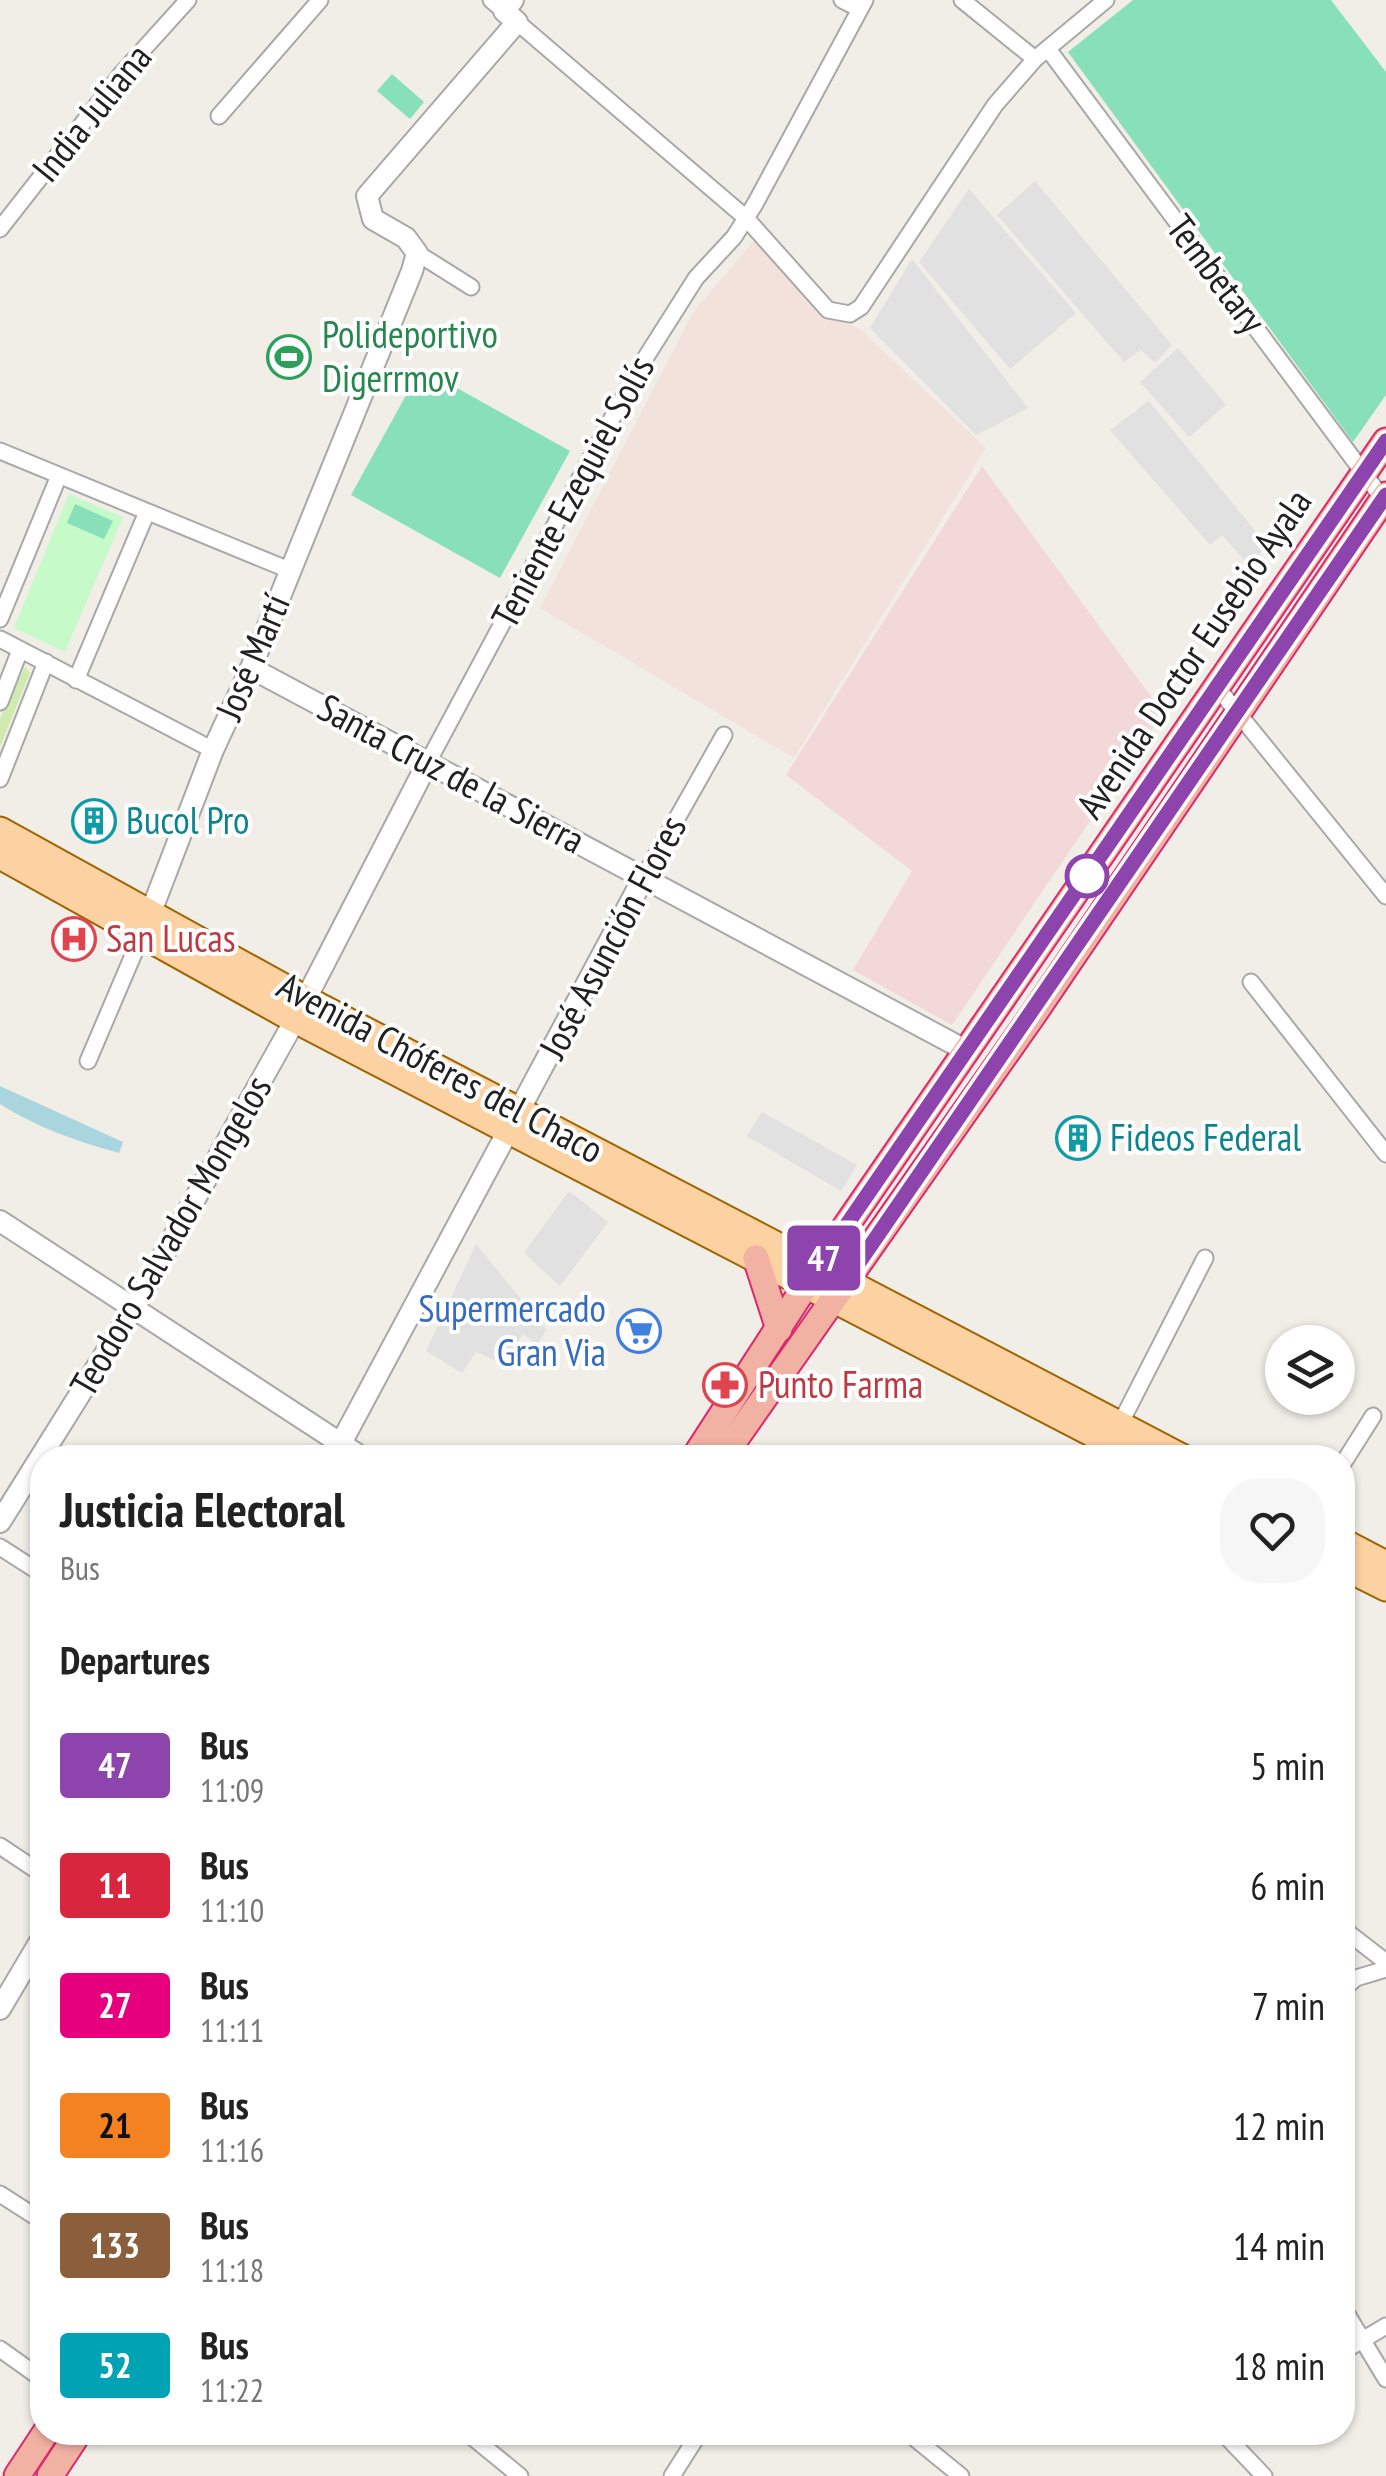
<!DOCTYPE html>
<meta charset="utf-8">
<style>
body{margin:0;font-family:"PT Sans Narrow",sans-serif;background:#f6f6f6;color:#222;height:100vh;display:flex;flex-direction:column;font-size:38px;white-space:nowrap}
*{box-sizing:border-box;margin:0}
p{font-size:32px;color:#767676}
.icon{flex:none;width:55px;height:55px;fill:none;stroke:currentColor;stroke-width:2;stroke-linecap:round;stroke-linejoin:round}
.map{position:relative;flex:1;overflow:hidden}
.sheet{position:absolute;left:30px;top:1445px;width:1325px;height:1000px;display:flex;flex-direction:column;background:#fff;border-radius:40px;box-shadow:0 2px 8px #0004}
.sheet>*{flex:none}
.badge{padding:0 20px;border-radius:8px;font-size:35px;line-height:65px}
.tools{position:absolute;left:1265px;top:1325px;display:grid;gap:20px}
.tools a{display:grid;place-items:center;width:90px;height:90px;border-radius:50%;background:#fff;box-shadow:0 2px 8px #0004;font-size:50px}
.map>.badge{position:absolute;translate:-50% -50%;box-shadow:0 0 0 5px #fff}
h2{padding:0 30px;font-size:38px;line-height:90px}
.round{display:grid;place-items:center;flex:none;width:105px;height:105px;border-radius:40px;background:#f6f6f6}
.overview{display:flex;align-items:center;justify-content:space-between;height:170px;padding:0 30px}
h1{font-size:48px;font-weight:700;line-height:75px}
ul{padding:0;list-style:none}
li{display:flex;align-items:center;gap:30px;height:120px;padding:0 30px}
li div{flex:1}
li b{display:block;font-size:38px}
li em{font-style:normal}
li .badge{min-width:110px;font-weight:700;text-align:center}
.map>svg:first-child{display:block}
</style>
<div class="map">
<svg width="1386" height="2476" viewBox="0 0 1386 2476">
<rect width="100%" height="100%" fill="#f1eee8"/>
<path fill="#f2d8d8" d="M982,466L1163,713L952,1025L853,970L912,871L786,775Z"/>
<path fill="#f3e1dc" d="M757,237L826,312L860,329L986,448L794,758L540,608L692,314Z"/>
<path fill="#cfebaf" d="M25,667L30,673L0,747V719Z"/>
<path fill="#c6fac9" d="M69,494L123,517L65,652L14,628Z"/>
<g fill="#87e0ba">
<path d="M1133,0H1331L1386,72V395L1353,442L1068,52Z"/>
<path d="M392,74L424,102L410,119L377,91Z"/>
<path d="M421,368L570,451L500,578L351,495Z"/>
<path d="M75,504L113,521L104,539L67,523Z"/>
</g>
<g fill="#e1e1e1">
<path d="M1035,181L1172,345L1155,363L1141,350L1124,362L997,215Z"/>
<path d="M969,189L1076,313L1010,369L919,262Z"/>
<path d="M912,259L1028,408L976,435L870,328Z"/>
<path d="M1178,348L1226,405L1189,437L1140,382Z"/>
<path d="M1149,401L1265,543L1253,570L1222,535L1210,545L1110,430Z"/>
<path d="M762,1112L857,1165L841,1191L747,1136Z"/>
<path d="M569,1191L608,1222L560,1286L524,1253Z"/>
<path d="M476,1244L546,1330L537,1345L523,1334L504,1365L476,1352L462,1373L426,1351Z"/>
</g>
<path fill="#a9d5df" d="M0,1086L123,1142L119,1153C76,1141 38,1128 0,1104Z"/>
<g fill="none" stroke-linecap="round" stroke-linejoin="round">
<g stroke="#a8a8a8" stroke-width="19">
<g id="minor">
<path d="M491,0L504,11"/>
<path d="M842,0L860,9"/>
<path d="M962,0L1035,59"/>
<path d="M517,22L746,218L828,310L850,314L861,307L995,105L1035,59L1106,0"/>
<path d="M1048,49L1383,499"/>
<path d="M219,116L320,0"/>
<path d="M0,229L122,73L188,0"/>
<path d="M417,253L471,287"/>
<path d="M0,451L289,570"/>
<path d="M0,619L58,478"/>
<path d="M0,639L213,750"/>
<path d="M76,680L147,512"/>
<path d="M1216,686L1386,896"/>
<path d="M0,702L20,650"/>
<path d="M427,764L639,368L696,278L734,237L755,204L865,0"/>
<path d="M0,779L46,662"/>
<path d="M645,875L724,735"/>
<path d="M1251,982L1386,1154"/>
<path d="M88,1061L143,932"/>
<path d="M1118,1428L1205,1258"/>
<path d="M1342,1465L1373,1416"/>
<path d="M0,1547L42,1574"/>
<path d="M0,1846L42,1874"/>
<path d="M1342,1928L1386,1962"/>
<path d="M1342,1990L1356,1978L1386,1969"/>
<path d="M0,2194L42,2221"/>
<path d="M1342,2306L1386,2379"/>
<path d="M0,2349L42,2379"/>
<path d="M1342,2352L1386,2326"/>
<path d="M466,2432L520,2476"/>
<path d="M907,2432L961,2476"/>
<path d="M1222,2432L1264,2476"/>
<path d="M672,2476L700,2432"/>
</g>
</g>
<g stroke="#a8a8a8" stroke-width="24">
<g id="tertiary">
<path d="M251,668L967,1051"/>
<path d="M146,925L213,750L251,668L412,271L417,253L406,238L373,219L367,196L517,22L504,11L513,0"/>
<path d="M0,1221L363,1458"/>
<path d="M333,1458L645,875"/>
<path d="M0,1522L135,1306L295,1020L427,764"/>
<path d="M0,2009L42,1938"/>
</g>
</g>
<g stroke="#9e6400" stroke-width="29">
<g id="primary">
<path d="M0,830L304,998L1184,1458"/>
<path d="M0,856L295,1020L1139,1458"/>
<path d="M1342,1541L1386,1564"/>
<path d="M1342,1566L1386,1588"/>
</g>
</g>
<g stroke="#dc286d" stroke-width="29">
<g id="trunk">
<path d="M756,1258L779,1329"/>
<path d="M694,1458L819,1265L1386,441"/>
<path d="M722,1458L1033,1015L1386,495"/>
<path d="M17,2476L46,2432"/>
<path d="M50,2476L79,2432"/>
</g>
</g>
<use href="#minor" stroke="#fff" stroke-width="15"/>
<use href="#tertiary" stroke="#fff" stroke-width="20"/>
<use href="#primary" stroke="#fcd2a2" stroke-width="25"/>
<use href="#trunk" stroke="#f2b2a3" stroke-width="25"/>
</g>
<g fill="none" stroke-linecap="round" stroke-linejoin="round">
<g stroke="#fff" stroke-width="22">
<path id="line" d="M1386,441L819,1265L847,1280L1386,495"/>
</g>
<use href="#line" stroke="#8e44ad" stroke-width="15"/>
</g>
<defs>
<g id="stadium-ring" transform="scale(2.25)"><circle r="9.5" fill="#fff" stroke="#2e9e5b" stroke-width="1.5"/><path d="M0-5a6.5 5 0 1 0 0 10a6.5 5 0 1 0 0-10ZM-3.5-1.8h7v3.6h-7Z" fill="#2e9e5b"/></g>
<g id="building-ring" transform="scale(2.25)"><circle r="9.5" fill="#fff" stroke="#0f9aa8" stroke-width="1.5"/><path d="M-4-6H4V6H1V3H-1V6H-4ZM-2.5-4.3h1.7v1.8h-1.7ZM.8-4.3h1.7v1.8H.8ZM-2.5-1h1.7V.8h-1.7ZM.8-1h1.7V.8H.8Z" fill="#0f9aa8"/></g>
<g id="hospital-ring" transform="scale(2.25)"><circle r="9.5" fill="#fff" stroke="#e0444e" stroke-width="1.5"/><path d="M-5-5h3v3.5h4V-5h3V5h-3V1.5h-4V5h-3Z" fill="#e0444e"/></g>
<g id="supermarket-ring" transform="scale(2.25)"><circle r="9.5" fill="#fff" stroke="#3f7fe0" stroke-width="1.5"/><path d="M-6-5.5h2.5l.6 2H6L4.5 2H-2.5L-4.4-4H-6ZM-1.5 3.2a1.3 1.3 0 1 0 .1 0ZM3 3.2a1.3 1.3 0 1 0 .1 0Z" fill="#3f7fe0"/></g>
<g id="pharmacy-ring" transform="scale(2.25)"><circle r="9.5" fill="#fff" stroke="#e0444e" stroke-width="1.5"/><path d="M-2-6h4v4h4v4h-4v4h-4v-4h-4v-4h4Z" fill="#e0444e"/></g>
</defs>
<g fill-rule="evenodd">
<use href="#stadium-ring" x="289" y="357"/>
<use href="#building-ring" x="94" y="821"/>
<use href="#hospital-ring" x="74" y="939"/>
<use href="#building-ring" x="1078" y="1138"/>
<use href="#supermarket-ring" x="639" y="1331"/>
<use href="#pharmacy-ring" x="725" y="1385"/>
</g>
<circle fill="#fff" stroke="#8e44ad" stroke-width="5" cx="1087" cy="876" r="20"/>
<g text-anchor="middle" stroke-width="8" stroke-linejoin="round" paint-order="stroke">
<g font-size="38" fill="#212121" stroke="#fff">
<text transform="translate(92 113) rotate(-51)" y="13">India Juliana</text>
<text transform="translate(1216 274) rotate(53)" y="13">Tembetary</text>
<text transform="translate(573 492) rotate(-62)" y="13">Teniente Ezequiel Solís</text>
<text transform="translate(1194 654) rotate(-56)" y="13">Avenida Doctor Eusebio Ayala</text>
<text transform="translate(253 657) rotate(-67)" y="13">José Martí</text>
<text transform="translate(451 774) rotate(28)" y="13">Santa Cruz de la Sierra</text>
<text transform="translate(613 937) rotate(-62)" y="13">José Asunción Flores</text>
<text transform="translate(440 1068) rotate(28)" y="13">Avenida Chóferes del Chaco</text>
<text transform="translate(171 1236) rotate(-60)" y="13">Teodoro Salvador Mongelos</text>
</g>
<g font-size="38" fill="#27864d" stroke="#fff" text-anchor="start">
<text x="322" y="348">Polideportivo<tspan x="322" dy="44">Digerrmov</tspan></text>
</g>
<g font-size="38" fill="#0d838f" stroke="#fff" text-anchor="start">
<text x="126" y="834">Bucol Pro</text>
<text x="1110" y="1151">Fideos Federal</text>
</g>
<g font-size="38" fill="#be3a42" stroke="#fff" text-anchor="start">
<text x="106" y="952">San Lucas</text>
<text x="758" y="1398">Punto Farma</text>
</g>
<g font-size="38" fill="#366cbe" stroke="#fff" text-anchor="end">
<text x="606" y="1322">Supermercado<tspan x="606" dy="44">Gran Via</tspan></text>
</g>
</g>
</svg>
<div class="tools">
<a><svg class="icon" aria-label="layers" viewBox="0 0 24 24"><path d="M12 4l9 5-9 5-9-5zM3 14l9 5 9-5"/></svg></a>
</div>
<b class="badge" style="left:824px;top:1258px;background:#8e44ad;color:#fff">47</b>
<section class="sheet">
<div class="overview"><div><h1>Justicia Electoral</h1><p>Bus</p></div><a class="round"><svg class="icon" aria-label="heart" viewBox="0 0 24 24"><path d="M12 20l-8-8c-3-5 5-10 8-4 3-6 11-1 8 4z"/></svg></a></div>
<h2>Departures</h2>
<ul>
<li><span class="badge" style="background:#8e44ad;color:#fff">47</span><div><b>Bus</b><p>11:09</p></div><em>5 min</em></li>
<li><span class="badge" style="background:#d7263d;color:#fff">11</span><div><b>Bus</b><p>11:10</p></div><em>6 min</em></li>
<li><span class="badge" style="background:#e6007e;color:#fff">27</span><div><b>Bus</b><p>11:11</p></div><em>7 min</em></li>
<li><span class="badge" style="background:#f58220;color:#111">21</span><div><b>Bus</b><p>11:16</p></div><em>12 min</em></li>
<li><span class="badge" style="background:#8b5e3c;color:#fff">133</span><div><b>Bus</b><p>11:18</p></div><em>14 min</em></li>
<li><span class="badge" style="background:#00a3b4;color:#fff">52</span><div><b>Bus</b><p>11:22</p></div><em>18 min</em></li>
</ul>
</section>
</div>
